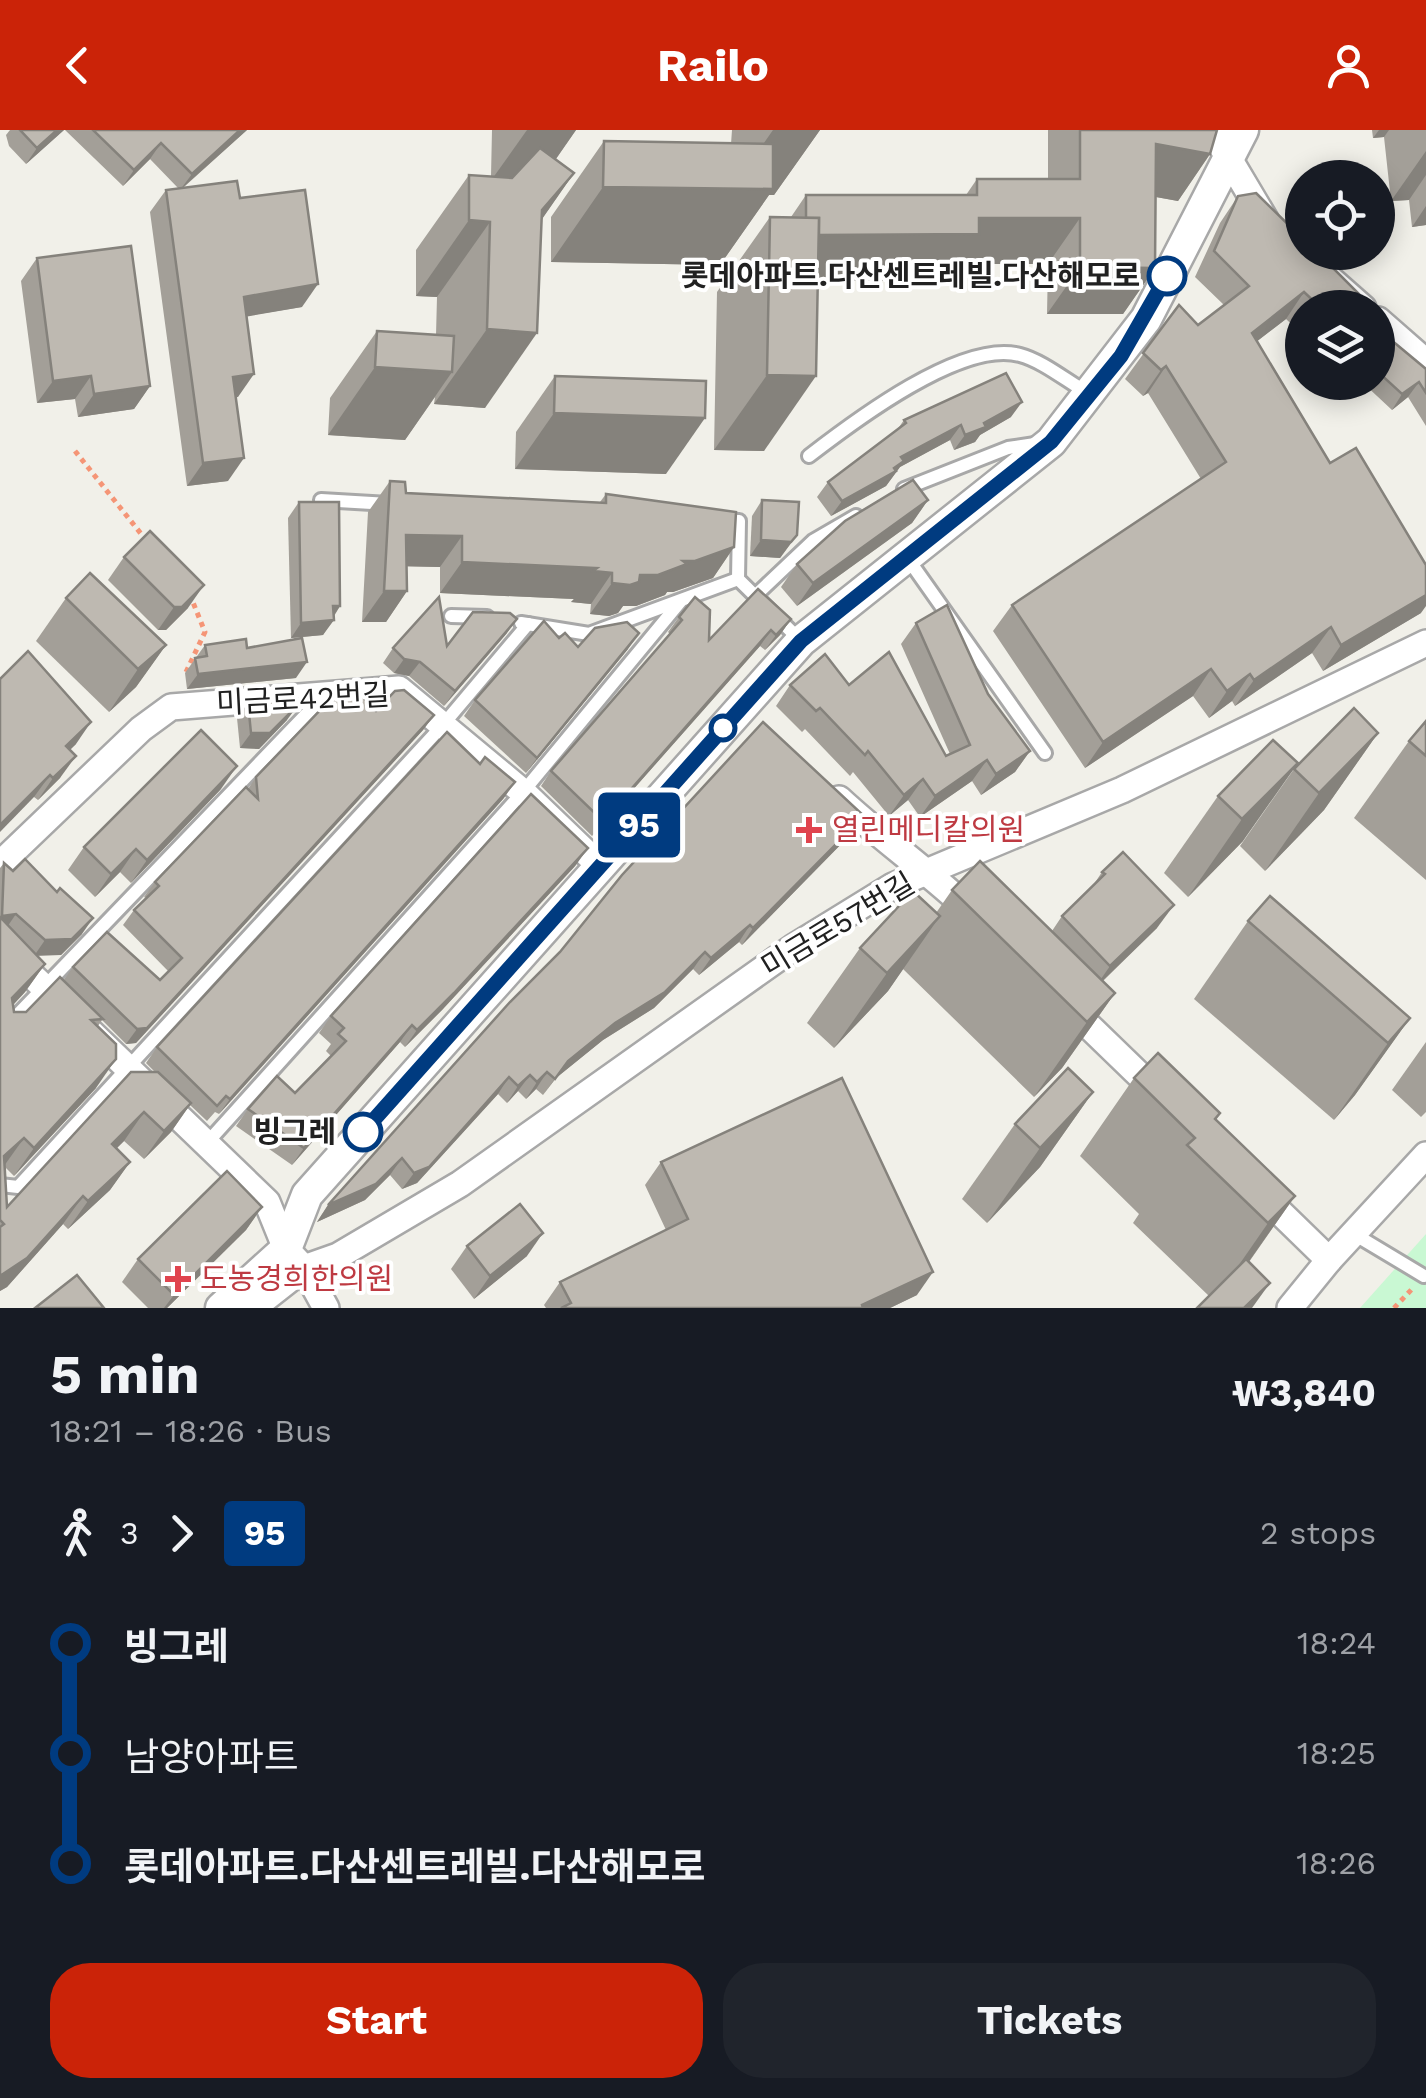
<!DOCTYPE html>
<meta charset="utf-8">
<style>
body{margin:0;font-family:"Work Sans","Noto Sans KR",sans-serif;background:#20242c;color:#f1f3f6;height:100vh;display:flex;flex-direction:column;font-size:38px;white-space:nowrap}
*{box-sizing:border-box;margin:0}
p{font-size:32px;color:#9ea1a6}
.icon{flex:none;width:55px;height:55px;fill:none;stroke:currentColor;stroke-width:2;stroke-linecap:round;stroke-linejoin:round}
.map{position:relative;height:1178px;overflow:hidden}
.details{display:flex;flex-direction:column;background:#171b24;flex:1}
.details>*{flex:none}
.badge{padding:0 20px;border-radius:8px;font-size:35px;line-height:65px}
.buttons{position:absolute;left:1285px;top:30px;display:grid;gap:20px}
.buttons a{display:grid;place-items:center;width:110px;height:110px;border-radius:50%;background:#171b24;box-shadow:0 5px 25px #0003;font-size:50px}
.map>.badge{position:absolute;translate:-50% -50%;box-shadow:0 0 0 5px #fff}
.legs{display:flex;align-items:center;gap:15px;height:110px;padding:0 50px;font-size:32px}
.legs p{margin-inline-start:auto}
.headline{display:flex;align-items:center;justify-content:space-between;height:170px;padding:0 50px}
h1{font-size:55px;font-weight:700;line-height:75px}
.action{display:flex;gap:20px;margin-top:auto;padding:20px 50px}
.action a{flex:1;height:115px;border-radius:40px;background:#cb2308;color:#fff;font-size:40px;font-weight:700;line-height:115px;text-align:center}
.action a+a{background:#20242c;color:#f1f3f6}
ul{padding:0 50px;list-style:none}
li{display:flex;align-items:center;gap:35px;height:110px;font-size:38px}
li i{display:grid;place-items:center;width:15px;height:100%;margin:0 12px;background:currentColor}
li i::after{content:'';width:25px;height:25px;margin:-12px;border:8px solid;border-radius:50%;background:#171b24}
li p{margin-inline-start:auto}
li:first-child i{background:linear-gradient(#0000 50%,currentColor 0)}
li:last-child i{background:linear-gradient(currentColor 50%,#0000 0)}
header{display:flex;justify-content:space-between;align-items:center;height:130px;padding:0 50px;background:#cb2308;color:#fff;font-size:45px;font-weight:700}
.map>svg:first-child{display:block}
</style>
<header><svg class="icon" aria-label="back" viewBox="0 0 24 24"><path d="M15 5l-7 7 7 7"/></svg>Railo<svg class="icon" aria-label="person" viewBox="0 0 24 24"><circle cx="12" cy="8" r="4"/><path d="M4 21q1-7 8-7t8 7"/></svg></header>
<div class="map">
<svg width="1426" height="1178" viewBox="0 0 1426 1178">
<rect width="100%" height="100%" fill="#f1f0e9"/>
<path fill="#c9f8d3" d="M1426,1104V1178H1360Z"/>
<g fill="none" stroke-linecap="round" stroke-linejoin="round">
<g stroke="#a8a8a8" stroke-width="18">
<g id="service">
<path d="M809,326C853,292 962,209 1020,225C1043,231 1068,252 1088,263"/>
<path d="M904,359L1008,318L1035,314"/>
<path d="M321,370L389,374"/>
<path d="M718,390L739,391L738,449L801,511"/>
<path d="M906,426L1045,623"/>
<path d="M756,465L813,411L856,386"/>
<path d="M451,486L487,487"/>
<path d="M521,493L589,504L738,449"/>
<path d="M0,903L323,567"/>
<path d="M206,1014L523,662L680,472"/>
<path d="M0,1055L18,1057L442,596L528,494"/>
<path d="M1354,1104L1424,1146"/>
</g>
</g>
<g stroke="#a8a8a8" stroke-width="30">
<g id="minor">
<path d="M1212,0L1266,91"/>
<path d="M1329,148L1363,178"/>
<path d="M1378,190L1426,232"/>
<path d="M839,669C883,710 931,743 975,785"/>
<path d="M0,734L141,599L171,577L399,559L523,662L601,737"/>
<path d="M0,815L267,1072L286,1119L304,1138L326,1178"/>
<path d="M1068,876L1161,966"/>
<path d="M1258,1061L1329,1130L1426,1025"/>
<path d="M253,1178L304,1138L338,1126L460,1054L794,817L893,756L1122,660L1426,513"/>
<path d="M1290,1178L1329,1130"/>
</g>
</g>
<g stroke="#a8a8a8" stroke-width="35">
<path id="tertiary" d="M221,1178L286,1119L307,1065L801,511L1051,312L1146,189L1243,0"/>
</g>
<g stroke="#f59576" stroke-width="5" stroke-dasharray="5 5" stroke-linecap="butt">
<path d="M75,321L146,410"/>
<path d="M186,542L205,502L192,470"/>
<path d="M1394,1178L1413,1158"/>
</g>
<use href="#service" stroke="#fff" stroke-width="12"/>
<use href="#minor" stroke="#fff" stroke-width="25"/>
<use href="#tertiary" stroke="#fff" stroke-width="30"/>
</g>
<g fill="#a39f98">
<path d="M10,0H64L26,34L9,16L6,5Z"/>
<path d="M65,0H247L184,57L240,68L302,177L246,186L238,267H235L228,351L187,356L150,82L166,60L178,58L150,29L123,56Z"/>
<path d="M492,0H576L556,29L574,43L541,90L485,278L434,274L435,267L405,310L328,305L330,268L377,201L436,205L437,167L416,166V120L469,45L491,46Z"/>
<path d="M732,0H820L774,65H769L720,135L551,132V87L604,11L731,14Z"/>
<path d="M1048,0H1217L1210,24L1178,71L1156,67L1155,138L1123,184H1047L1048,134H958L946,151H818L764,321L714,320L717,162L770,87H791L806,65H966L977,49H1048Z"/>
<path d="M1372,0H1426V95L1412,97L1409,70L1391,71L1384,7L1373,8Z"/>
<path d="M1238,66L1350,178H1302V204L1286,189L1257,211L1421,483L1323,541L1312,523L1235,576L1232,571L1209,588L1193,566L1085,638L993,501L1012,475L1201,349L1148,263L1143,266L1125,249L1179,175L1198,195L1224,175L1195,147L1220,93Z"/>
<path d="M37,128L150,256L134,279L78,287L75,269L37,273L21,151Z"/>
<path d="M1378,211L1426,239V296L1408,267L1392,280L1362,252H1378Z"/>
<path d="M555,246L666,344L515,339L516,302Z"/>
<path d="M1011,287L980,305L975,312L954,320L950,310L900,337L886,356L831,386L817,367L828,352L897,300L904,290Z"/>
<path d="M390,351L406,363L600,372L606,364L734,417L713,448L673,462H667L665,465L636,476H623L618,483L609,486L590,484L591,474L571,472L574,469L440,463V437L407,436V461L386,492H362L368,382Z"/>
<path d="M762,370L797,405L780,428L750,426L752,386Z"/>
<path d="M928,370L912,393L797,476L781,457L797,434Z"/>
<path d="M299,372L340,476L323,505L291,508L288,388Z"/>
<path d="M124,427L188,478L166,500H158L108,450Z"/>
<path d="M66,468L166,515L136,557L109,582L36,511Z"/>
<path d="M679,487L709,510L791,489L780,505L765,520L760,516L592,706L541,656L551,641L670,504L668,502Z"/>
<path d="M916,493L988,564L1030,621L1015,642L981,665L972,651L920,687L908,670L889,686L853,642L850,646L805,599L802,602L776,576L790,555H849L946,626L950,624L901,514Z"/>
<path d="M507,503L444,576L409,546L394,543L383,533L393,518L447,516Z"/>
<path d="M559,508L578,517L628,519L526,643L464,586L475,570Z"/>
<path d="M205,515L247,518L296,548L187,559L185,543Z"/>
<path d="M0,549L76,614L70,620L60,648L38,670L34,667Z"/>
<path d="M248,573L287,590L259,619L240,618L237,588Z"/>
<path d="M376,581L434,585L423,600L136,913L126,914L102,890L98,896L96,958L14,1046L5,1037L7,1077L155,942L146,933L157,917L504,668L219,984L215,982L207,991L190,975L171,1002L144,1029L124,1011L117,1018L130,1032L110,1060L68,1099L63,1094L7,1157L0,1161V738L4,733L82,804L61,825H37L45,834L25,862L13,875L14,882H26L63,851L73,837L160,850L169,842L123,795L134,780L146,768L144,767L155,752L248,659L256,647Z"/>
<path d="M1426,591V750L1354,688L1409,611Z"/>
<path d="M1378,603L1324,680L1265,741L1240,716L1294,639Z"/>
<path d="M1273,610L1243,711L1188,767L1164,743L1218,666Z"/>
<path d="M221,659L131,753L120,742L95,767L68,740L84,717Z"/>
<path d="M864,686L852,703L742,815L739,812L699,845L693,839L654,878L603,910L556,948L543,965L536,959L526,969L518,961L507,973L498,964L417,1053L402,1059L390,1045L365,1070L317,1092L328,1075Z"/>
<path d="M576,735L442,880L405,917L400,912L292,1035L236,996L248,979L295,963L331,926L326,921L331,914L319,903L331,886Z"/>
<path d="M1102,742L1157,798L1103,851L1115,863L1062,938L1034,967L903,839L888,861L834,918L807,893L860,818L936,783L952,760L1052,801L1062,786L1090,760Z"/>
<path d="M1248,791L1410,888L1355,965L1334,990L1194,869Z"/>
<path d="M1426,912V982L1421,987L1392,960Z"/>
<path d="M1134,948L1220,983L1216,990L1295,1066L1249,1132L1209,1166L1133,1093L1139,1084L1080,1026Z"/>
<path d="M1093,962L1040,1037L987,1093L962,1069L1015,994Z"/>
<path d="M661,1032L917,1165L890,1178H546L544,1175L560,1152L666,1100L645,1055Z"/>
<path d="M262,1077L246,1100L167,1178H148L122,1152L138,1129Z"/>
<path d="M467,1116L527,1126L474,1169L451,1139Z"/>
</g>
<g fill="#85827c">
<path d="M57,0H64L26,34L37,18Z"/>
<path d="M240,0H247L180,60L192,44Z"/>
<path d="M527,0H576L539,53L490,52Z"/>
<path d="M773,0H820L774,65H769L720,135L551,132L603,57L732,59Z"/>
<path d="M1379,0H1389L1384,7L1373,8Z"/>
<path d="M161,13L150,29L123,56L134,40Z"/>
<path d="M1156,14L1210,24L1178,71L1123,61Z"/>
<path d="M1426,21V45L1409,70L1391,71Z"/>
<path d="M574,43L522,118L542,80Z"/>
<path d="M1426,76V95L1412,97Z"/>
<path d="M979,88H1080L1048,134H958L946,151H774L806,105Z"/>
<path d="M469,90L490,92L437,167L416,166Z"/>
<path d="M1080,137L1155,138L1123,184H1047Z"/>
<path d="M318,154L302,177L227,190L244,167Z"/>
<path d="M1304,162L1286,189L1234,229L1252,203Z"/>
<path d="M487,199L537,203L485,278L434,274Z"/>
<path d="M1166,236L1148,263L1143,266L1161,240Z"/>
<path d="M375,237L452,242L405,310L328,305Z"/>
<path d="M254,244L238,267L217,270L233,247Z"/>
<path d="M767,245L816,246L764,321L714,320Z"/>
<path d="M91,246L75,269L37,273L53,251Z"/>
<path d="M1419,252L1408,267L1392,280L1402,264Z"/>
<path d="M150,256L134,279L78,287L94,264Z"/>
<path d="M1022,272L1011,287L980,305L975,312L954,320L965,305Z"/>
<path d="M554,283L705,288L666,344L515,339Z"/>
<path d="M961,295L950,310L900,337L886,356L831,386L842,371L901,327Z"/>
<path d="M244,328L228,351L187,356L203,333Z"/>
<path d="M928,370L912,393L797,476L813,453Z"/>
<path d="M406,405L462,406L440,437L385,436Z"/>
<path d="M797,405L780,428L750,426L761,410Z"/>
<path d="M734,417L713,448L673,462H667L665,465L636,476H623L618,483L609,486L590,484L612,453Z"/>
<path d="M462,432L597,438L612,443L591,474L571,472L574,469L440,463Z"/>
<path d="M204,455L188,478L166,500H158L174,477Z"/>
<path d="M384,461H407L386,492H362Z"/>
<path d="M1426,465V476L1421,483L1323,541L1341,515Z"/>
<path d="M333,476H340L331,490H334L323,505L291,508L301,493Z"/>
<path d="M517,489L507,503L444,576L455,561Z"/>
<path d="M791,489L780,505L765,520L776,505Z"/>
<path d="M1331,497L1312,523L1235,576L1254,550Z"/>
<path d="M771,500L760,516L592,706L603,691Z"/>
<path d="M639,503L628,519L526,643L537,628Z"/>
<path d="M166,515L136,557L109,582L138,539Z"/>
<path d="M404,529L420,532L409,546L394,543Z"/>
<path d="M307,532L296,548L187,559L198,544Z"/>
<path d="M1211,539L1193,566L1085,638L1103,612Z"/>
<path d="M1250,544L1232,571L1209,588L1227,561Z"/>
<path d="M298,575L287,590L259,619L240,618L251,603Z"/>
<path d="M434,585L423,600L136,913L126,914L137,899Z"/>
<path d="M91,592L76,614L50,638L66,616Z"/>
<path d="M1378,603L1324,680L1265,741L1319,663Z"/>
<path d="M1030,621L1015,642L981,665L996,644Z"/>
<path d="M76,626L60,648L38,670L53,648Z"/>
<path d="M987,630L972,651L920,687L935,666Z"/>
<path d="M1298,633L1243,711L1188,767L1242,689Z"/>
<path d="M237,636L221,659L131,753L147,730Z"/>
<path d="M50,645L34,667L0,702V695Z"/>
<path d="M923,649L908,670L889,686L904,665Z"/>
<path d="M515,652L504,668L219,984L230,969Z"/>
<path d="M864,686L852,703L742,815L753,798Z"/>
<path d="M588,718L576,735L442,880L405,917L417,900Z"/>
<path d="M136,719L120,742L95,767L111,744Z"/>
<path d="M1174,775L1157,798L1094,859L1110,836Z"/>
<path d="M16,784L5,800L0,789L2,786Z"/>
<path d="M940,786L888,861L834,918L887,843Z"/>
<path d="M93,788L82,804L61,825L34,826L45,810Z"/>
<path d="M750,795L739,812L699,845L711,828Z"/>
<path d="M705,822L693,839L654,878L603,910L556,948L543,965L568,931Z"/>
<path d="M45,834L25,862L0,889L12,868Z"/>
<path d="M1115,863L1062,938L1034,967L1087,892Z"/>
<path d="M1410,888L1355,965L1334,990L1388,913Z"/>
<path d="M412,895L400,912L292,1035L304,1018Z"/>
<path d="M116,929L96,958L14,1046L34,1018Z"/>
<path d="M547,942L536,959L526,969L537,952Z"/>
<path d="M530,945L518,961L507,973L518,956Z"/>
<path d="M509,947L498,964L417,1053L402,1059L414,1043Z"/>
<path d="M1093,962L1040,1037L987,1093L1040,1018Z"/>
<path d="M191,973L171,1002L144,1029L164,1001Z"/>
<path d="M144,982L124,1011L92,1042L112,1014Z"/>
<path d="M24,1008L4,1036V1026Z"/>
<path d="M402,1028L390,1045L365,1070L317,1092L328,1075Z"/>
<path d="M130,1032L110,1060L68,1099L88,1071Z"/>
<path d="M83,1066L63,1094L7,1157L0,1161V1146Z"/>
<path d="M1295,1066L1240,1144L1214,1171L1268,1093Z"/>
<path d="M262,1077L246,1100L167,1178H164L174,1165Z"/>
<path d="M543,1103L527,1126L474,1169L490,1146Z"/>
<path d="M933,1142L917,1165L890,1178H860L862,1175Z"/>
<path d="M1270,1153L1252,1178H1244Z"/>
</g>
<g fill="#beb9b1" stroke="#85827c" stroke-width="2.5">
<path d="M20,0H57L37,18Z"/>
<path d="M93,0H240L192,44L161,13L134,40Z"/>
<path d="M1080,0H1217L1210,24L1156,14L1155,138L1080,137V88H979V104L819,105V88H806V65H977V49H1080Z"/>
<path d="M604,11L773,14V59L603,57Z"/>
<path d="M540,18L574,43L542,80L537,203L487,199L490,92L469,90V45L512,48Z"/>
<path d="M237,51L240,68L305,60L318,154L244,167L254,244L233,247L244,328L203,333L166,60Z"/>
<path d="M1256,63L1302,108V122H1317L1359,164L1347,178H1321L1304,162L1252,203L1330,333L1356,318L1426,435V465L1341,515L1331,497L1254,550L1250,544L1227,561L1211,539L1103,612L1012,475L1226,332L1166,236L1161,240L1143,223L1179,175L1198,195L1249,156L1214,121L1238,66Z"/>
<path d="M770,87L819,88L816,246L767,245Z"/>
<path d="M131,116L150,256L94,264L91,246L53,251L37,128Z"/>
<path d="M377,201L454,206L452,242L375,237Z"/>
<path d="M1384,204L1426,239V263L1419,252L1402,264L1378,242V211Z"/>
<path d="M1006,243L1022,272L984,293L986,297L965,305L961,295L901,327L904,331L894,338L896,341L842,371L828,352L906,293L904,290Z"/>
<path d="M555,246L706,251L705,288L554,283Z"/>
<path d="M913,350L928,370L813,453L797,434L845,391Z"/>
<path d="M390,351L405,352L406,363L606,373V364L736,382L734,417L695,431H683L687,434L658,445H640L639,452L630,455L612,453V443L593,441L597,438L462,432V406L406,405L407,461H384Z"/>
<path d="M762,370L799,372L797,405L791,412L761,410Z"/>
<path d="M299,372H339L340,476H333L334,490L301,493Z"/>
<path d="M150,401L204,455L182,477H174L124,427Z"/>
<path d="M90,443L166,515L138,539L66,468Z"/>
<path d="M758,459L791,489L776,505L771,500L603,691L551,641L682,490L679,487L695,467L710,480L709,510Z"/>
<path d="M439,467L447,516L473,482L510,483L517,489L455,561L420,532L404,529L393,518Z"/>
<path d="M947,475L988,564L1030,621L996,644L987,630L935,666L923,649L904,665L868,621L865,625L820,578L816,581L790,555L825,524L849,555L889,522L946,626L970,615L916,493Z"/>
<path d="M544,491L559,508L565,503L578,517L595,498L627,492L639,503L537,628L475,570Z"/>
<path d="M302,508L307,532L198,544L195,528L207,526L205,515L246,509L247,518Z"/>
<path d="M28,521L91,592L66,616L76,626L53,648L50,645L0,695V549Z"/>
<path d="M404,560L434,585L147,898L137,899L73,837L107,802L160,850L182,828L134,780L159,756L155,752L246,657L258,669L256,647L328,572L340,566L360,564L376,581L395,561Z"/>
<path d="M298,569V575L270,603H251L248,573Z"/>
<path d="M1354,578L1378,603L1319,663L1294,639Z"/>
<path d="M1426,591V626L1409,611Z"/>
<path d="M763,592L864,686L753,798L750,795L711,828L705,822L665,862L615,893L568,931L555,949L547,942L537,952L530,945L518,956L509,947L429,1037L414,1043L402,1028L376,1054L328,1075L510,872L560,822L622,745Z"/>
<path d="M201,600L237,636L147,730L136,719L111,744L84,717Z"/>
<path d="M447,602L480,634L485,627L515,652L230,969L226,966L217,976L157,917Z"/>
<path d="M1273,610L1298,633L1242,689L1218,666Z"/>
<path d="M531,664L588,718L454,863L417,900L412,895L304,1018L248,979L277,946L295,963L346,911L338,904L344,898L331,886Z"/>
<path d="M1123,722L1174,775L1110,836L1062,786L1105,744L1102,742Z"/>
<path d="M25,729L57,762L60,758L93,788L72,809L45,810L16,784L2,786L4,733L13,741Z"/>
<path d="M980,731L1115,863L1087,892L952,760Z"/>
<path d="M913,761L940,786L887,843L860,818Z"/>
<path d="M1270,766L1410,888L1388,913L1248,791Z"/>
<path d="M0,787L45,834L12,868L14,882H26L60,847L103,889L91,890L116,914V929L34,1018L24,1008L4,1026L7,1077L131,942H158L191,973L164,1001L144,982L112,1014L130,1032L88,1071L83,1066L27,1128L0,1146V1097L4,1094L0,1090Z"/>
<path d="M1158,923L1220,983L1215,989L1295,1066L1268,1093L1187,1015L1195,1008L1134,948Z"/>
<path d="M1068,938L1093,962L1040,1018L1015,994Z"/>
<path d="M842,948L933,1142L862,1175L863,1178H561L571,1173L560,1152L688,1089L661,1032Z"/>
<path d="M227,1041L262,1077L174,1165L138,1129Z"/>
<path d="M520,1074L543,1103L490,1146L467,1116Z"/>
<path d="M1246,1129L1270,1153L1244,1178H1197Z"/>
<path d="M77,1145L104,1178H35Z"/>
</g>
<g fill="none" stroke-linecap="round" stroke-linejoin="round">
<g stroke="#fff" stroke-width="22">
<path id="line-1" d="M363,1002L801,511L1051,312L1121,226L1167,146"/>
</g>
<use href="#line-1" stroke="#003b80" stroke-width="15"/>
</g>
<g fill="#fff" stroke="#003b80" stroke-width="5">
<circle cx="1167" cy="146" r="18"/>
<circle cx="723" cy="598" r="12"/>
<circle cx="363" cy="1002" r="18"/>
</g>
<g fill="#e0444e" stroke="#fff" stroke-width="4">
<path d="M804 685h10v10h10v10h-10v10h-10v-10h-10v-10h10z"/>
<path d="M173 1134h10v10h10v10h-10v10h-10v-10h-10v-10h10z"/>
</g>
<g text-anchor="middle" stroke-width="8" stroke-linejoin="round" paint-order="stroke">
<g font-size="30" font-weight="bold" fill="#212121" stroke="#fff" text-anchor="end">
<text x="1140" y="156">롯데아파트.다산센트레빌.다산해모로</text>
<text x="336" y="1012">빙그레</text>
</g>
<g font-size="30" fill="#212121" stroke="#fff">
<text transform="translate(303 569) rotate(-3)" y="10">미금로42번길</text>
<text transform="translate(838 795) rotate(-31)" y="10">미금로57번길</text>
</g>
<g font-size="30" fill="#be3a42" stroke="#fff" text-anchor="start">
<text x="832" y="710">열린메디칼의원</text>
<text x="200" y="1159">도농경희한의원</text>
</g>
</g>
</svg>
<div class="buttons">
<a><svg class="icon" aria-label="locate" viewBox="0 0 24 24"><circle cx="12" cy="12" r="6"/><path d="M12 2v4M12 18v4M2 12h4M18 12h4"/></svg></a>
<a><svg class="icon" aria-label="layers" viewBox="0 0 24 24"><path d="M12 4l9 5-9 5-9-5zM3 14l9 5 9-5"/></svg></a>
</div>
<b class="badge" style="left:639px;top:695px;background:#003b80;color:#fff">95</b>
</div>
<section class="details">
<div class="headline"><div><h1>5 min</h1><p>18:21 – 18:26 · Bus</p></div><b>₩3,840</b></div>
<div class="legs"><svg class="icon" aria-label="walk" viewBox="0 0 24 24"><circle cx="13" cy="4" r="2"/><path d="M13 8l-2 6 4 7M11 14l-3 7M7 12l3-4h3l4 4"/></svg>3<svg class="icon" aria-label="forward" viewBox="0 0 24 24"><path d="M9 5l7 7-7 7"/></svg><b class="badge" style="background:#003b80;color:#fff">95</b><p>2 stops</p></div>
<ul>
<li><i style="color:#003b80"></i><b>빙그레</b><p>18:24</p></li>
<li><i style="color:#003b80"></i><span>남양아파트</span><p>18:25</p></li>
<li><i style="color:#003b80"></i><b>롯데아파트.다산센트레빌.다산해모로</b><p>18:26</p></li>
</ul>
<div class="action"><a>Start</a><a>Tickets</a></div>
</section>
